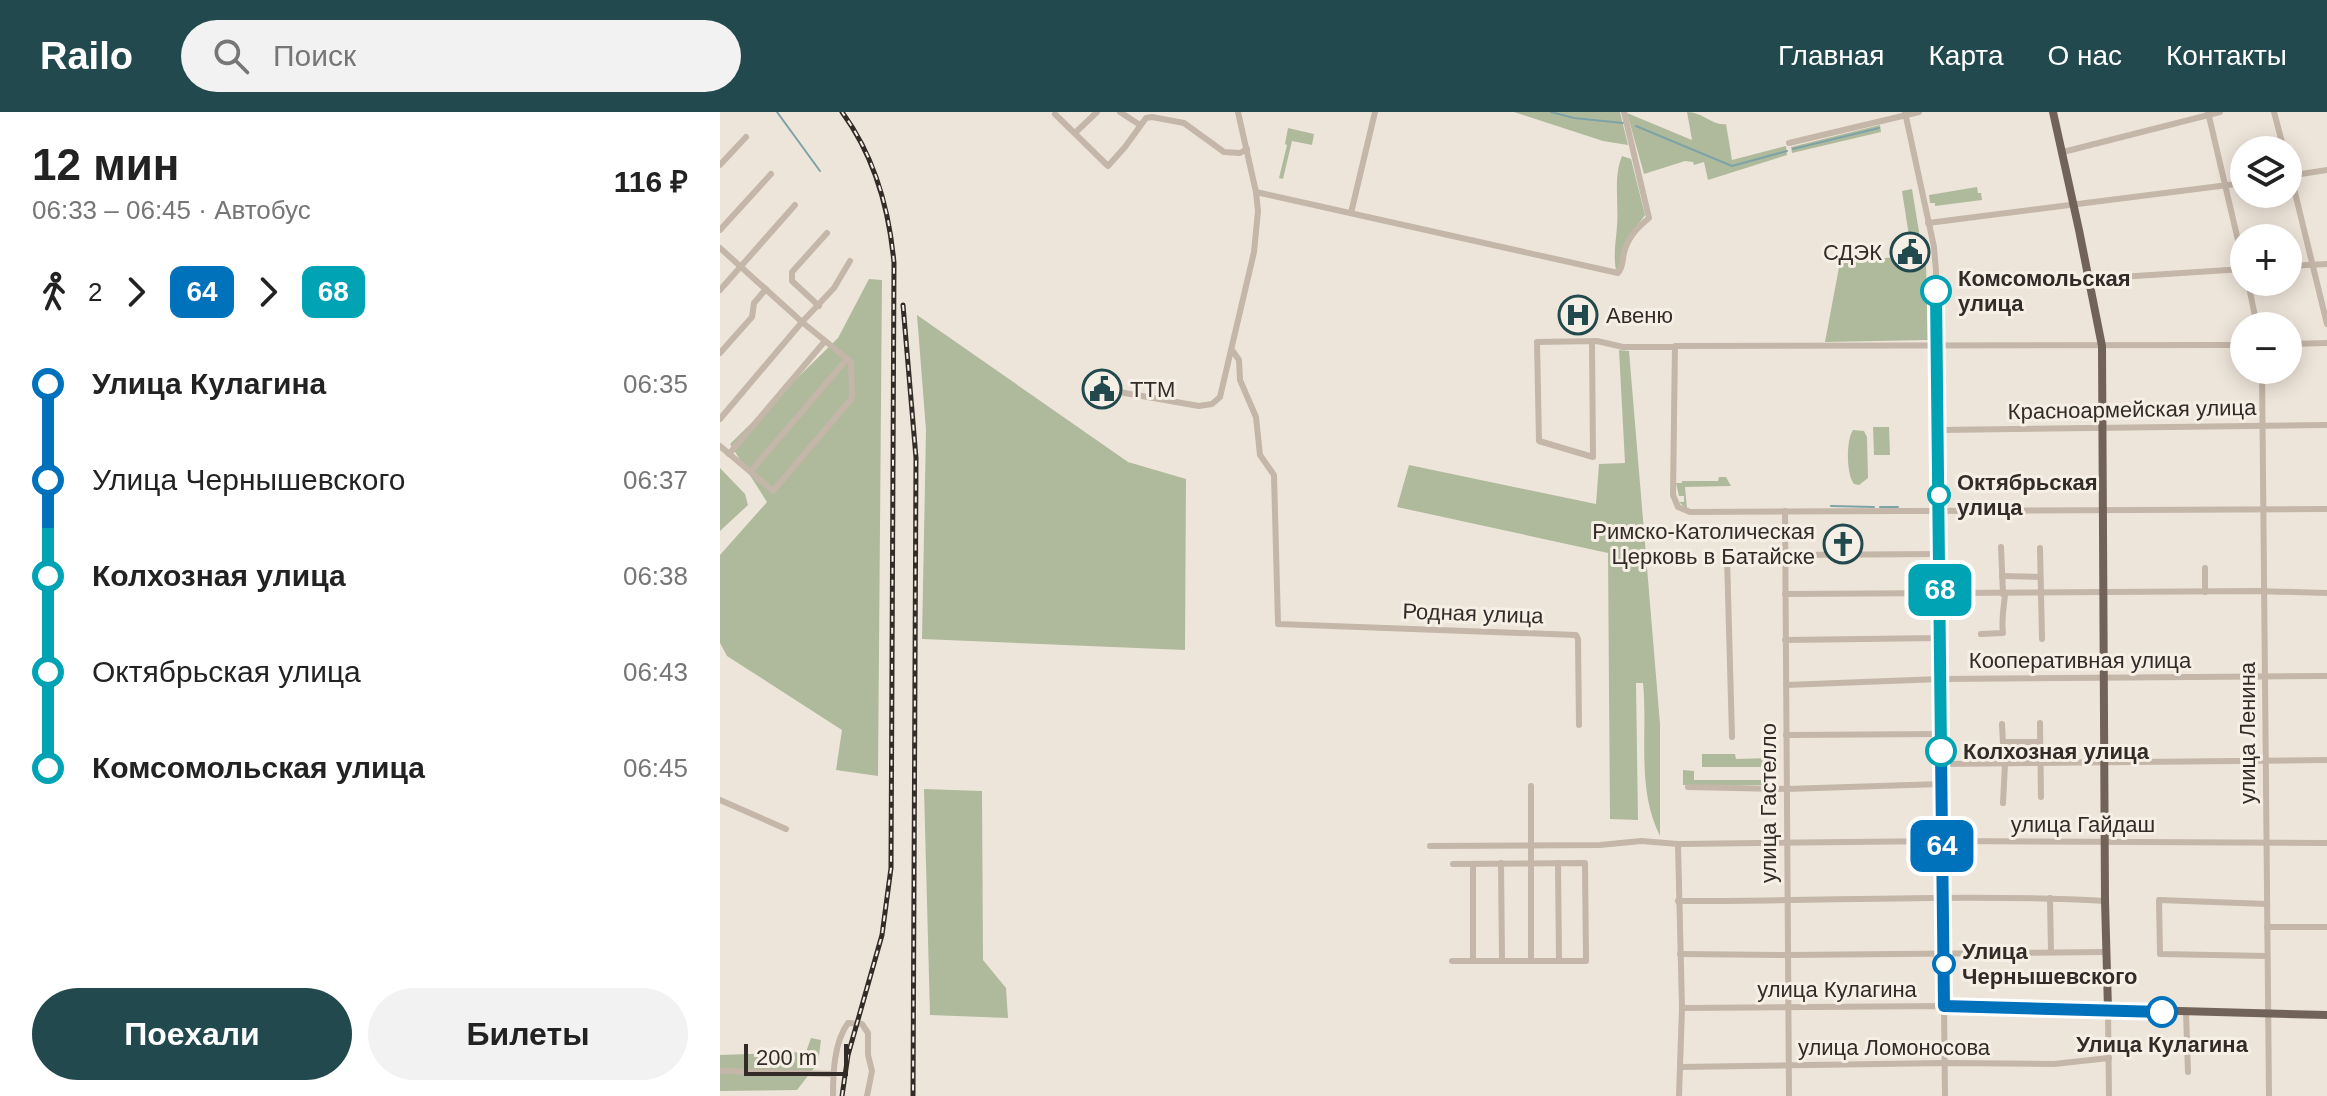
<!DOCTYPE html>
<html lang="ru">
<meta charset="utf-8">
<style>
body{margin:0;font-family:Helvetica,sans-serif;background:#f2f2f2;color:#222;height:100vh;display:flex;flex-direction:column;font-size:30px;white-space:nowrap}
*{box-sizing:border-box;margin:0}
p{font-size:26px;color:#767676}
.icon{flex:none;width:44px;height:44px;fill:none;stroke:currentColor;stroke-width:2;stroke-linecap:round;stroke-linejoin:round}
.map{position:relative;flex:1;overflow:hidden}
.details{display:flex;flex-direction:column;background:#fff;width:720px}
.details>*{flex:none}
.badge{padding:0 16px;border-radius:12px;font-size:28px;line-height:52px}
.buttons{position:absolute;left:1510px;top:24px;display:grid;gap:16px}
.buttons a{display:grid;place-items:center;width:72px;height:72px;border-radius:50%;background:#fff;box-shadow:0 4px 20px #0003;font-size:40px}
.scale{position:absolute;left:24px;bottom:20px;width:104px;box-sizing:border-box;padding-left:8px;border:4px solid #322b27;border-top:0;font-size:22px;line-height:28px;white-space:nowrap;color:#322b27;-webkit-text-stroke:6px #f6efe6;paint-order:stroke}
.map>.badge{position:absolute;translate:-50% -50%;box-shadow:0 0 0 4px #fff}
.legs{display:flex;align-items:center;gap:12px;height:88px;padding:0 32px;font-size:26px}
.legs p{margin-inline-start:auto}
.headline{display:flex;align-items:center;justify-content:space-between;height:136px;padding:0 32px}
h1{font-size:44px;font-weight:600;line-height:60px}
.primary-button{display:flex;gap:16px;margin-top:auto;padding:16px 32px}
.primary-button a{flex:1;height:92px;border-radius:48px;background:#22494e;color:#fff;font-size:32px;font-weight:600;line-height:92px;text-align:center}
.primary-button a+a{background:#f2f2f2;color:#222}
ul{padding:0 32px;list-style:none}
li{display:flex;align-items:center;gap:28px;height:96px;font-size:30px}
li i{display:grid;place-items:center;width:12px;height:100%;margin:0 10px;background:currentColor}
li i::after{content:'';width:20px;height:20px;margin:-10px;border:6px solid;border-radius:50%;background:#fff}
li p{margin-inline-start:auto}
li:first-child i{background:linear-gradient(#0000 50%,currentColor 0)}
li:last-child i{background:linear-gradient(currentColor 50%,#0000 0)}
header{display:flex;align-items:center;gap:48px;box-sizing:border-box;height:112px;padding:0 40px;background:#22494e;color:#fff}
header strong{font-size:38px}
nav{display:flex;gap:44px;margin-inline-start:auto;font-size:28px}
.search{width:560px;height:72px;background:#f2f2f2;display:flex;align-items:center;gap:20px;box-sizing:border-box;padding:0 28px;border-radius:44px;color:#767676;font-size:30px}
main{display:flex;flex:1;min-height:0}
.map>svg:first-child{display:block}
</style>
<header>
<strong>Railo</strong>
<div class="search"><svg class="icon" aria-label="search" viewBox="0 0 24 24"><circle cx="10" cy="10" r="6"/><path d="M15 15l6 6"/></svg>Поиск</div>
<nav><a>Главная</a><a>Карта</a><a>О нас</a><a>Контакты</a></nav>
</header>
<main>
<section class="details">
<div class="headline"><div><h1>12 мин</h1><p>06:33 – 06:45 · Автобус</p></div><b>116 ₽</b></div>
<div class="legs"><svg class="icon" aria-label="walk" viewBox="0 0 24 24"><circle cx="13" cy="4" r="2"/><path d="M13 8l-2 6 4 7M11 14l-3 7M7 12l3-4h3l4 4"/></svg>2<svg class="icon" aria-label="forward" viewBox="0 0 24 24"><path d="M9 5l7 7-7 7"/></svg><b class="badge" style="background:#0072bc;color:#fff">64</b><svg class="icon" aria-label="forward" viewBox="0 0 24 24"><path d="M9 5l7 7-7 7"/></svg><b class="badge" style="background:#00a3b4;color:#fff">68</b></div>
<ul>
<li><i style="color:#0072bc"></i><b>Улица Кулагина</b><p>06:35</p></li>
<li><i style="color:#0072bc"></i><span>Улица Чернышевского</span><p>06:37</p></li>
<li><i style="color:#00a3b4"></i><b>Колхозная улица</b><p>06:38</p></li>
<li><i style="color:#00a3b4"></i><span>Октябрьская улица</span><p>06:43</p></li>
<li><i style="color:#00a3b4"></i><b>Комсомольская улица</b><p>06:45</p></li>
</ul>
<div class="primary-button"><a>Поехали</a><a>Билеты</a></div>
</section>
<div class="map">
<svg width="1607" height="984" viewBox="0 0 1607 984">
<rect width="100%" height="100%" fill="#eee5da"/>
<g fill="#afba9c">
<path d="M794,0H900L908,33L883,29Z"/>
<path d="M967,0C983,0 992,14 1006,12L1012,48L1066,34L1067,43L988,68L984,50L974,53L973,50L965,49L924,62L907,1L972,28Z"/>
<path d="M1160,13L1161,20L1072,41L1071,35Z"/>
<path d="M568,16L594,22L592,33L572,29L563,67L559,66L567,33L565,32Z"/>
<path d="M902,44L911,47L925,103L909,125L900,154L896,158C893,142 896,130 897,114C899,91 893,66 902,44Z"/>
<path d="M1257,75L1258,81H1261L1262,88L1215,94V91H1210L1209,83Z"/>
<path d="M1192,77L1201,132V137H1191L1182,79Z"/>
<path d="M1177,145L1178,153L1206,151L1208,228L1105,230L1120,150Z"/>
<path d="M149,167L162,168L158,664L116,658L122,618L7,544L0,531V443L47,390L10,332L118,226Z"/>
<path d="M197,203L408,350L466,367L465,538L202,527L206,318Z"/>
<path d="M899,238L909,239L940,612V724C916,676 928,622 923,571H916L918,708L890,707L888,441L677,395L689,353L876,392L879,352L905,351Z"/>
<path d="M1153,315H1169L1170,343H1154Z"/>
<path d="M1133,318L1144,319L1147,325L1148,366L1139,373L1134,372C1126,362 1126,328 1133,318Z"/>
<path d="M0,356L25,382L28,393L0,419Z"/>
<path d="M999,365H1006L1011,374L965,375L967,397L959,390H964V384H959L956,371H962V369H998Z"/>
<path d="M982,642H1015L1016,647L1051,646L1042,655H982Z"/>
<path d="M963,658L974,659V668H1043V673H963Z"/>
<path d="M204,677L262,679L263,848L286,876L288,906L210,903Z"/>
<path d="M91,926L101,928L98,951L77,978L0,979V943L86,940Z"/>
</g>
<g fill="none" stroke-linecap="round" stroke-linejoin="round">
<g stroke="#7da3a7" stroke-width="2">
<path d="M57,0L100,59"/>
<path d="M831,0L854,6L903,11"/>
<path d="M916,14L1012,54L1067,39"/>
<path d="M1073,37L1159,16"/>
<path d="M1111,394L1154,395"/>
<path d="M1160,395H1178"/>
</g>
<g stroke="#c4b6a8" stroke-width="6">
<path d="M400,0L420,13"/>
<path d="M1185,0L1214,135L1216,159L1225,984"/>
<path d="M1488,0L1524,154"/>
<path d="M1554,0L1564,38"/>
<path d="M335,2L388,54L405,35L426,6L432,5L464,11L504,40L520,41L527,37"/>
<path d="M355,21L377,0"/>
<path d="M1069,31L1199,0"/>
<path d="M1343,40L1500,0"/>
<path d="M1568,52L1607,212"/>
<path d="M0,53L26,25"/>
<path d="M1568,64L1607,58"/>
<path d="M536,80L898,161C904,153 902,149 904,141C908,125 917,116 929,106L904,0"/>
<path d="M631,101L655,0"/>
<path d="M1208,111L1524,71"/>
<path d="M0,118L51,62"/>
<path d="M0,136L82,210L131,250L132,286L53,379L0,334"/>
<path d="M1568,154L1607,152"/>
<path d="M1369,167L1524,157"/>
<path d="M1528,170L1537,214"/>
<path d="M0,178L75,93"/>
<path d="M99,194L72,169V160L107,121"/>
<path d="M872,229L873,345L819,329L817,230L877,229L903,235H955"/>
<path d="M1568,232L1607,231"/>
<path d="M1524,233L955,234L953,383L958,395L970,400L1607,397"/>
<path d="M512,238L519,248L520,268L536,305L540,343L554,363L558,512L856,523L858,527L859,613"/>
<path d="M0,241L32,205L34,191L46,177"/>
<path d="M1542,258L1549,984"/>
<path d="M382,277L479,294L492,292L500,285L534,140L538,99L536,80L518,0"/>
<path d="M0,307L82,210L114,176L130,149"/>
<path d="M1218,318L1607,313"/>
<path d="M9,342L105,229"/>
<path d="M31,359L127,247"/>
<path d="M1065,399L1069,984"/>
<path d="M1281,435L1283,482"/>
<path d="M1320,436L1322,527"/>
<path d="M1065,443L1220,442"/>
<path d="M1485,456V480"/>
<path d="M1282,464L1320,465"/>
<path d="M1065,482L1537,479L1607,481"/>
<path d="M1261,522L1283,521C1281,508 1284,495 1285,482"/>
<path d="M1065,528L1220,526"/>
<path d="M1066,573L1220,567L1607,564"/>
<path d="M1320,611L1321,685"/>
<path d="M1282,612L1284,652"/>
<path d="M1066,623L1221,622"/>
<path d="M1012,625L1007,445L1065,447"/>
<path d="M1283,630H1320"/>
<path d="M1221,652L1607,648"/>
<path d="M968,675L1066,677L1221,672"/>
<path d="M0,688L66,717"/>
<path d="M1283,691L1285,652"/>
<path d="M958,732L962,896L959,984"/>
<path d="M710,734L880,733L921,729L958,732L1222,729L1607,731"/>
<path d="M781,751L782,849"/>
<path d="M838,751L839,849"/>
<path d="M753,752V849"/>
<path d="M1330,786L1331,840"/>
<path d="M958,789C1100,790 1243,781 1385,789"/>
<path d="M1547,792L1439,788L1440,842L1547,844"/>
<path d="M1547,815H1607"/>
<path d="M960,842L1067,843L1386,840"/>
<path d="M732,849H866L865,751L733,752"/>
<path d="M811,849V674"/>
<path d="M962,896L1224,894L1388,897L1389,984"/>
<path d="M1466,900L1468,960"/>
<path d="M960,955L1225,951L1334,952L1389,946"/>
<path d="M0,959L113,962"/>
<path d="M113,984C113,961 114,930 128,911L142,912L148,921V943L152,959L147,984"/>
</g>
<path stroke="#72635a" stroke-width="8" d="M1333,0L1359,118L1382,234L1385,789L1388,897L1607,903"/>
<g stroke="#322b27" stroke-width="5">
<g id="rail">
<path d="M183,193L196,346L193,984"/>
<path d="M122,984L128,943L162,823L171,756L174,151C169,96 155,45 122,0"/>
</g>
</g>
<use href="#rail" stroke="#f6efe6" stroke-width="2" stroke-dasharray="6" stroke-linecap="butt"/>
</g>
<g fill="none" stroke-linecap="round" stroke-linejoin="round">
<g stroke="#fff" stroke-width="18">
<path id="line-1" d="M1221,639L1224,894L1442,900"/>
</g>
<g stroke="#fff" stroke-width="18">
<path id="line-2" d="M1216,179L1221,639"/>
</g>
<use href="#line-1" stroke="#0072bc" stroke-width="12"/>
<use href="#line-2" stroke="#00a3b4" stroke-width="12"/>
</g>
<defs>
<g id="civic-ring" transform="scale(2)"><circle r="9.5" fill="#f6efe6" stroke="#22494e" stroke-width="1.5"/><path d="M-.6-6.5H3V-4.5H.6V-3L4-1V1h2V6H-6V1h2V-1L-.6-3ZM-1.2 2.5V6h2.4V2.5Z" fill="#22494e"/></g>
<g id="hospital-ring" transform="scale(2)"><circle r="9.5" fill="#f6efe6" stroke="#22494e" stroke-width="1.5"/><path d="M-5-5h3v3.5h4V-5h3V5h-3V1.5h-4V5h-3Z" fill="#22494e"/></g>
<g id="church-ring" transform="scale(2)"><circle r="9.5" fill="#f6efe6" stroke="#22494e" stroke-width="1.5"/><path d="M-1.2-6h2.4v3.5h3.3v2.4h-3.3V6h-2.4V-.1h-3.3v-2.4h3.3Z" fill="#22494e"/></g>
</defs>
<g fill-rule="evenodd">
<use href="#civic-ring" x="1190" y="140"/>
<use href="#hospital-ring" x="858" y="203"/>
<use href="#civic-ring" x="382" y="277"/>
<use href="#church-ring" x="1123" y="432"/>
</g>
<g fill="#fff" stroke="#00a3b4" stroke-width="4">
<circle cx="1216" cy="179" r="14"/>
<circle cx="1219" cy="383" r="10"/>
<circle cx="1221" cy="639" r="14"/>
</g>
<g fill="#fff" stroke="#0072bc" stroke-width="4">
<circle cx="1224" cy="852" r="10"/>
<circle cx="1442" cy="900" r="14"/>
</g>
<g text-anchor="middle" stroke-width="6" stroke-linejoin="round" paint-order="stroke">
<g font-size="22" fill="#322b27" stroke="#f6efe6" text-anchor="end">
<text x="1162" y="148">СДЭК</text>
<text x="886" y="211" text-anchor="start">Авеню</text>
<text x="410" y="285" text-anchor="start">ТТМ</text>
<text x="1095" y="427">Римско-Католическая<tspan x="1095" dy="25">Церковь в Батайске</tspan></text>
</g>
<g font-size="22" font-weight="bold" fill="#322b27" stroke="#f6efe6" text-anchor="start">
<text x="1238" y="174">Комсомольская<tspan x="1238" dy="25">улица</tspan></text>
<text x="1237" y="378">Октябрьская<tspan x="1237" dy="25">улица</tspan></text>
<text x="1243" y="647">Колхозная улица</text>
<text x="1242" y="847">Улица<tspan x="1242" dy="25">Чернышевского</tspan></text>
<text x="1442" y="940" text-anchor="middle">Улица Кулагина</text>
</g>
<g font-size="22" fill="#322b27" stroke="#f6efe6">
<text transform="translate(1412 297) rotate(-1)" y="8">Красноармейская улица</text>
<text transform="translate(753 501) rotate(2)" y="8">Родная улица</text>
<text x="1360" y="556">Кооперативная улица</text>
<text transform="translate(1527 621) rotate(-90)" y="8">улица Ленина</text>
<text transform="translate(1048 691) rotate(-90)" y="8">улица Гастелло</text>
<text x="1363" y="720">улица Гайдаш</text>
<text x="1117" y="885">улица Кулагина</text>
<text x="1174" y="943">улица Ломоносова</text>
</g>
</g>
</svg>
<div class="buttons">
<a><svg class="icon" aria-label="layers" viewBox="0 0 24 24"><path d="M12 4l9 5-9 5-9-5zM3 14l9 5 9-5"/></svg></a>
<a>+</a>
<a>−</a>
</div>
<div class="scale">200 m</div>
<b class="badge" style="left:1222px;top:734px;background:#0072bc;color:#fff">64</b>
<b class="badge" style="left:1220px;top:478px;background:#00a3b4;color:#fff">68</b>
</div>
</main>
